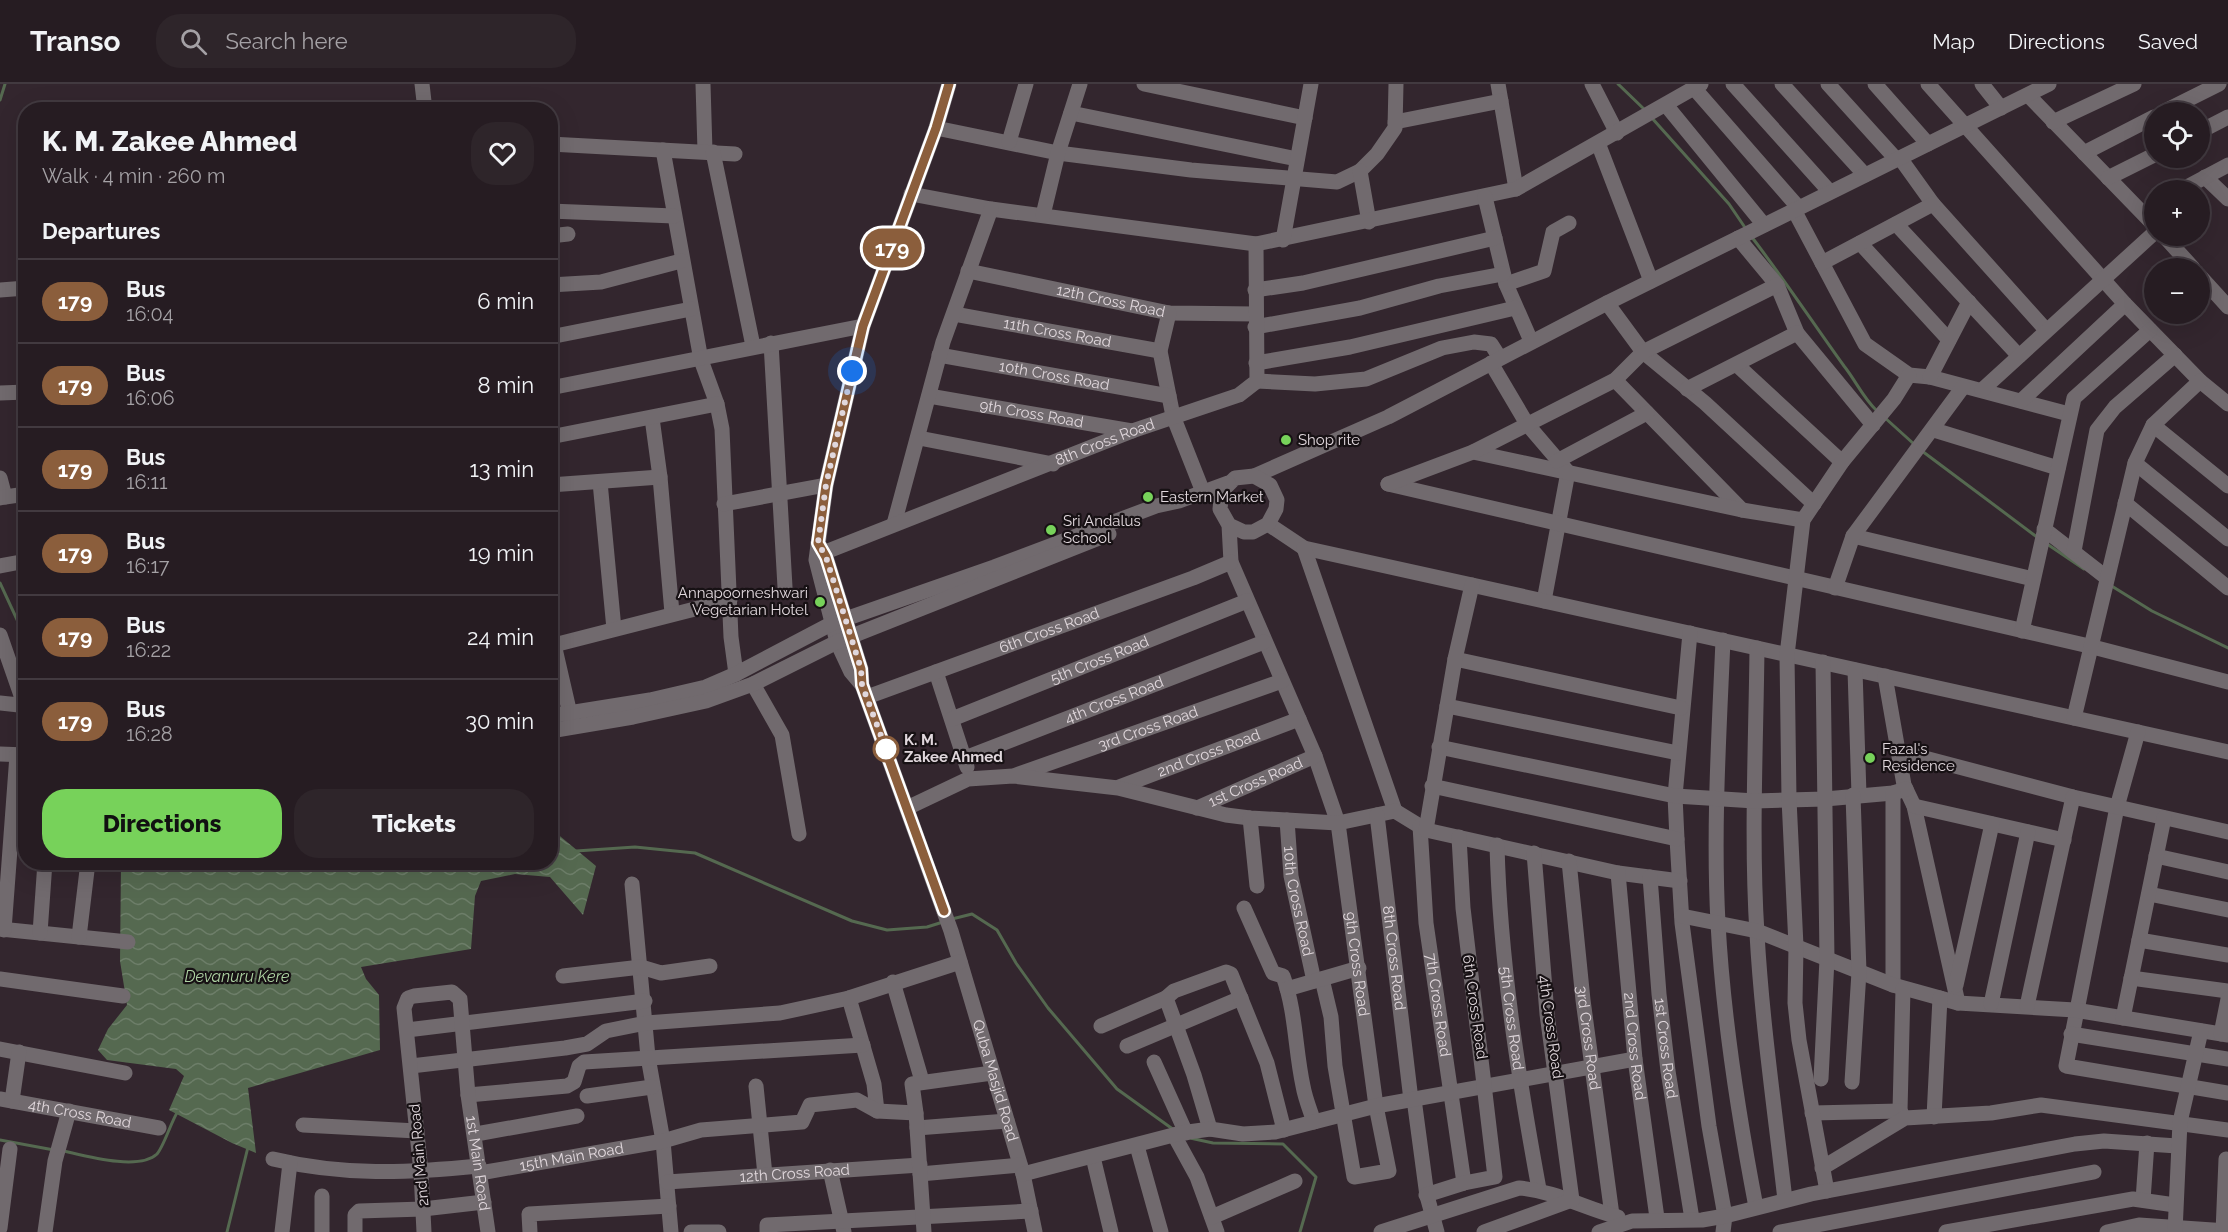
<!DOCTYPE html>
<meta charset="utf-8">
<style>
body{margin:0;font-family:Raleway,sans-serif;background:#2e252a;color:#f1f3f6;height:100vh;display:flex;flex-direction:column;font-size:22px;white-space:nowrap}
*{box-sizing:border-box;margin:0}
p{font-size:20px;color:#a4a1a5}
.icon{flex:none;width:33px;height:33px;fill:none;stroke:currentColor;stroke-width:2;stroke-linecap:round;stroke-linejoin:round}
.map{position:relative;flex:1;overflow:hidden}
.details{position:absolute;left:18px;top:18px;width:540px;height:768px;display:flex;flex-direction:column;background:#261c22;border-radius:24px;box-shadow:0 6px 24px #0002,0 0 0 2px #423a40}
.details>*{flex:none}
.badge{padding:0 12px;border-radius:20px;font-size:21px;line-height:39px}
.fabs{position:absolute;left:2144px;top:18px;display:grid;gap:12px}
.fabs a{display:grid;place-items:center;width:66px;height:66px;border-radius:50%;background:#261c22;box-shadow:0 6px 24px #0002,0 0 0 2px #423a40;font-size:30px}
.you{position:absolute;width:30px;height:30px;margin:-15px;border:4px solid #fff;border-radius:50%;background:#1a73e8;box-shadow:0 0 0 9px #1a73e833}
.map>.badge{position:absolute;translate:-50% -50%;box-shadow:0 0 0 3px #fff}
h2{padding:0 24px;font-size:22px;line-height:54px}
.round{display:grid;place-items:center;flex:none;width:63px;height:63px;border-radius:24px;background:#2e252a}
.headline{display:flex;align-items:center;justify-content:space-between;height:102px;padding:0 24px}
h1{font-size:28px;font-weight:800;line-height:45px}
.action{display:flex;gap:12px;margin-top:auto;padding:12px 24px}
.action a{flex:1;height:69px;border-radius:24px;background:#77d25a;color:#111;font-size:24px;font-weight:800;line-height:69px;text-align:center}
.action a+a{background:#2e252a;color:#f1f3f6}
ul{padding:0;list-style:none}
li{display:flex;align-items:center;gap:18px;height:84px;padding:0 24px;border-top:2px solid #423a40}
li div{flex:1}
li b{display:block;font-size:22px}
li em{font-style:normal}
li .badge{min-width:66px;font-weight:700;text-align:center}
header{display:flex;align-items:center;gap:36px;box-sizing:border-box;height:84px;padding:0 30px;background:#261c22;border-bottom:2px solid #423a40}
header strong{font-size:28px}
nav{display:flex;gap:33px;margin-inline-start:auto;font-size:21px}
.search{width:420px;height:54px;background:#2e252a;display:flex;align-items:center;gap:15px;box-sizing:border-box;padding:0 21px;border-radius:24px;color:#a4a1a5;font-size:22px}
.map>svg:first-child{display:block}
</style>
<header>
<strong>Transo</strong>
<div class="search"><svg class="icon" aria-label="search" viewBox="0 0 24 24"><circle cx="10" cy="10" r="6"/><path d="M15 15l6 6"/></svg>Search here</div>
<nav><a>Map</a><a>Directions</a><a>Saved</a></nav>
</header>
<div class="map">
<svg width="2228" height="1148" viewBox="0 0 2228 1148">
<defs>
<pattern id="water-waves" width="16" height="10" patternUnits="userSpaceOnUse" patternTransform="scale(1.5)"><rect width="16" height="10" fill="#556950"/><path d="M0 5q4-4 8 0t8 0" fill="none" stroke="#6d7e69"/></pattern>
</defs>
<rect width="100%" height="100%" fill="#33262e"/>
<path fill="url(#water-waves)" d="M551,736L555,748L596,782L583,831L550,793L515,790L481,797L475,812L471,865L361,883L366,895L379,911L380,966L248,1004L256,1069L232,1059L169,1026L184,992L176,985L107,976L98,966L108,945L127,921L120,877L121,779L550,778Z"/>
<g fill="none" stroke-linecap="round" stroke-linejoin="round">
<g stroke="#556950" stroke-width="3">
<path d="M1618,0L1645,26"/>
<path d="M0,16L5,0"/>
<path d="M1651,33L1729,120L1746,145"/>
<path d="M1751,152C1784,195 1813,239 1844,282C1856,297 1863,314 1877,327"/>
<path d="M1884,333L1915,361"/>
<path d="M1922,367L2037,453"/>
<path d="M2047,460L2084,485"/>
<path d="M0,499L26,555"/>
<path d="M2110,501L2152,527L2228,564"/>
<path d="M576,767L635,763L695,769L852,837L887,846L927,843L943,838"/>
<path d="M952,835L972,830L997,846L1016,879L1048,924L1117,1005L1174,1046"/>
<path d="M1190,1054L1213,1059L1283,1060L1316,1093L1300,1148"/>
<path d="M0,1056L54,1066"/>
<path d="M64,1067C86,1072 139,1087 157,1070C164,1062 171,1038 178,1027"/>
<path d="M227,1148L248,1063"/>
</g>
<g stroke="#716a6e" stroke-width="15">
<path d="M422,0L425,26"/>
<path d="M703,0L705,67"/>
<path d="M1144,0L1305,34"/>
<path d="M1498,0L1516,105"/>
<path d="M1592,0L1617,49"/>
<path d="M1733,0L1830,108"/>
<path d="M1782,0L1865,91"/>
<path d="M1828,0L1896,75"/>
<path d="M1875,0L1928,60"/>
<path d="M1928,0L2125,220L2200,297L2228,320"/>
<path d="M1982,0L2001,24"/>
<path d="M1694,4L1798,123"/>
<path d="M2028,11L2154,141"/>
<path d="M1666,21L1764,141"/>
<path d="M2163,28L2219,0"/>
<path d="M1071,29L1297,75"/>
<path d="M1395,38L1501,17"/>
<path d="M2053,38L2134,0"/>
<path d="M936,44L1058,69L1191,86L1337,98L1360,87L1377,70L1395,44L1396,0"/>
<path d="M2199,48L2228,33"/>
<path d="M1009,58L1026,0"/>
<path d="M1598,59L1651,197"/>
<path d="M550,60L735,70"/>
<path d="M663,66L701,276L717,320L722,345L731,553L736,590"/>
<path d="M713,68L753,262"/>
<path d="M2084,69L2154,33"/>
<path d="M1900,74L1933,120L2046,246"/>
<path d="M1360,87L1369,138"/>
<path d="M2205,93L2228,115"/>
<path d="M2108,94L2154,71"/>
<path d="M2181,106L2228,81"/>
<path d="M911,110L991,125L1256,160L1516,105L1701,0"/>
<path d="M1485,113L1506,200L1531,257"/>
<path d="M1794,126L1865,260L1909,291L1930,293L2069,330"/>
<path d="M550,127L674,132"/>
<path d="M1043,131L1058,69L1080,0"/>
<path d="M1896,140L2019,272"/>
<path d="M550,152L568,150"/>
<path d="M2164,152L2193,184"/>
<path d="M1738,154L1777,201L1797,249L1873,341"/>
<path d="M1283,156L1311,0"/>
<path d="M1860,159L1949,256"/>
<path d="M1822,179L1933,120"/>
<path id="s1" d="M968,187L1169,229L1255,230"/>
<path d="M2199,191L2228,223"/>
<path d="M1506,200L1544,187L1553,148L1569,139"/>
<path d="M550,201L601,198L681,177"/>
<path d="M0,206L26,204"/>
<path d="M1255,206L1303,199L1495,154"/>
<path d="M1607,219L1643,268L1705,319L1814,420"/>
<path d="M1169,229L1160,267L1173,332L1203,408"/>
<path id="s2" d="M954,230L1160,267"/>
<path d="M1255,243L1360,224L1439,202L1503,190"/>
<path d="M550,253L691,225"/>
<path d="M771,259L785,503"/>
<path id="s3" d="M939,271L1169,312"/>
<path d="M1256,279L1350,263L1515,224"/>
<path d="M1491,279L1527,340L1568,388L1544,517"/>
<path d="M1737,281L1842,378"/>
<path d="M1930,293L1969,218"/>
<path d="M1615,296L1742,426"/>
<path d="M1257,297L1315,300L1366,295L1442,264L1474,258L1491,260L1500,274"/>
<path d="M550,304L863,242"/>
<path d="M1687,305L1797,249"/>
<path d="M1982,306L2154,149"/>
<path d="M0,309L26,308"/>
<path id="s4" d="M929,312L1132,347"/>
<path d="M2021,317L2125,220"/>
<path d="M652,334L660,393L672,529"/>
<path d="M2153,341L2228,402"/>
<path d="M1934,346L2058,384"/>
<path d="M550,353L717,320"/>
<path d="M919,354L1053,380"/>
<path d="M1473,368L1742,426L1803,436"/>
<path d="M1557,377L1647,329"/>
<path d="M2135,379L2228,455"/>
<path d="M1254,392L1388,333L1607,219L2049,0"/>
<path d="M0,394L5,413L0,414"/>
<path d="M600,398L614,545"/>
<path d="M1388,400L2089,562L2228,598"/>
<path d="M1388,400L1473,368L1615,296L1643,268L1777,201"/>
<path d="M550,401L660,393"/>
<path d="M5,413L26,410"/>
<path d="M2125,419L2228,504"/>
<path d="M724,420L826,401"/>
<path d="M894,440L943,258L991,125"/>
<path d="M1268,440L1304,464L2228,668"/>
<path id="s5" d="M1229,441L1244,448H1253L1268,440L1276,425L1277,416L1270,401L1254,392L1235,394L1222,407L1220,425L1229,441L1231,478L1315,672L1338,739L1376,1022L1389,1087L1354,1093L1335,982L1331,933L1322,895"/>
<path d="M2044,445L2107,494"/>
<path d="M1853,452L2033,495"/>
<path id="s6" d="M818,459L826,473L861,585L862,601L951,847L1023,1090L1035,1148"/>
<path d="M1304,464L1395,727"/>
<path d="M2074,467L2097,346L2115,323L2175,271"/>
<path id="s7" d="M823,469L1132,347L1239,311L1257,297L1256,160"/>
<path d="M0,482L26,477"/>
<path d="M1835,504L1853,452L1963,303"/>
<path d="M550,530L553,556L570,630"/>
<path d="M2022,547L2074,314L2150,246"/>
<path d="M1690,549L1675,712L1677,755L1682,839L1709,1042L1725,1132L1723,1148"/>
<path d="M0,551L23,617L19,621L0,619"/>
<path d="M1723,556C1719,650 1713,745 1718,839C1723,935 1738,1029 1756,1123"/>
<path d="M554,561L730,516"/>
<path d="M1757,564C1756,659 1751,755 1757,850C1762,939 1775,1027 1785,1116"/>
<path d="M1455,575L1681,624"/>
<path d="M1855,586L1859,711"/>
<path d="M936,588L967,683"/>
<path d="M1885,592L1904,701L1914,722L1958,919"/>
<path d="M753,600L782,651L799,750"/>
<path d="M862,601L851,588L837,558L816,476L826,401L863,242L936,44L949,0"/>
<path id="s8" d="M867,613L1193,494L1231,478"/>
<path d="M1447,622L1678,669"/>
<path d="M550,632L650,616L706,603L736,590L831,540L994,483L1156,422L1179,417L1228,399"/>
<path d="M2074,634L2135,379L2153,341L2200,297"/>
<path id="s9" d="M952,635L1247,517"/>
<path d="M550,647L633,633L706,617L753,600L837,558L1109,450"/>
<path d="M2138,648L2117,723L2066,982L2228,1009"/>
<path d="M1439,663L1675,712L1755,717L1825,715L1893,709L1906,705"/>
<path d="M1898,667L2073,713L2228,748"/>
<path d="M0,670L26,671"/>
<path id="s10" d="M965,674L1264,558"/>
<path id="s11" d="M1016,691L1282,597"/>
<path d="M1432,702L1677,755"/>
<path id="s12" d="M1119,703L1299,635"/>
<path d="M1893,709V901"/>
<path d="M1914,722L2064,756"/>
<path d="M907,724L968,695L1013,692L1118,704L1226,731L1250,734L1338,739L1395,727L1426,746L1618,789L1680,797"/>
<path id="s13" d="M1197,724L1315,672"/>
<path id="s14" d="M1377,731L1411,1016"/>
<path d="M1250,734L1257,802"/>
<path id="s15" d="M1287,736L1291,792L1314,897"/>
<path id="s16" d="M1420,742L1426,839L1464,1099"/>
<path d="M1426,746L1455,575L1472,501"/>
<path id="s17" d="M1497,761C1500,877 1518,991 1539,1105"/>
<path d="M2156,772L2228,788"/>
<path id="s18" d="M1569,777L1583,916L1612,1131"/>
<path id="s19" d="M1618,789L1635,975L1657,1134"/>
<path id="s20" d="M1650,793L1659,910L1668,987L1692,1135"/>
<path d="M632,800L648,973L663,1057L671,1148"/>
<path d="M2149,810L2228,826"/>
<path d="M1244,824L1273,889L1283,892C1296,928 1295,965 1303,1002C1305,1014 1310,1026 1314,1038"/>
<path d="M1682,832L1757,847L1893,901L1958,919L2075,926L2228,951"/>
<path d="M0,845L128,858"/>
<path d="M4,846L17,671"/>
<path d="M40,849L45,778"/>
<path d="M79,853L88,778"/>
<path d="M2139,856L2228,871"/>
<path d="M563,892L641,883L661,889L710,882"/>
<path d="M2131,894L2228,907"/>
<path d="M0,895L123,912"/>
<path d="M893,898L922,997"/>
<path d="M1956,901L1992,740"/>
<path d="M1287,905L1359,884"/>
<path d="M849,914L874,1000L877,1027"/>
<path d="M1991,920L2028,748"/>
<path d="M2027,922L2073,713"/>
<path d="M2123,934L2164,734"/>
<path d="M1101,942L1166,914"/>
<path d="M407,946L645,917"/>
<path d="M2071,950L2228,975"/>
<path d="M2221,950L2228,915"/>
<path d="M1127,962L1241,914"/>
<path d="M0,965L125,989"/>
<path d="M1154,978L1186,1049"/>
<path d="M411,982L565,964L587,960L606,947L646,939L780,929L849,914L960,878"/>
<path d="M1821,995L1827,875L1823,578"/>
<path d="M1852,998L1859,888L1853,711"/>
<path d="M756,1002L765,1091"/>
<path d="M468,1011L567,1002L574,998L579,982L584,978L863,961"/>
<path d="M587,1012L652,1003"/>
<path id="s21" d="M0,1015L159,1044"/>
<path d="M1414,1015L1427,1112L1437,1148"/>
<path d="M12,1017L19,968"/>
<path d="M1900,1027L1903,905"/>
<path d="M1812,1029L1900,1027L1904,1034"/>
<path d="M1934,1033L1940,914"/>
<path d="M303,1041L417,1047"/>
<path d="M917,1044L1007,1037"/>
<path d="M1210,1045L1194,991L1166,914L1174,907L1226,888L1231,890L1267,979L1284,1046"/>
<path d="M476,1050L577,1032"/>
<path d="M1174,1051L1197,1093L1217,1148"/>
<path d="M1137,1062L1161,1148"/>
<path d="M1093,1073L1111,1148"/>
<path d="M273,1075C343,1092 408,1089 479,1082"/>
<path d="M1822,1084L1905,1034L1991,1029L2041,1021L2228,1046"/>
<path d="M830,1086L844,1148"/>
<path id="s22" d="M480,1089L663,1057L701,1046L802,1038L810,1021L857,1016L877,1027L916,1029"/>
<path d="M920,1090L1020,1081"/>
<path d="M1023,1090L1181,1049L1210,1045L1243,1050L1275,1048L1376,1022L1635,975"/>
<path id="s23" d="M667,1098L920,1081"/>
<path d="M1827,1107L1799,956L1795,919L1796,862L1789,715L1787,571L1803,436L1842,378L1894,315L1909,291"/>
<path d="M1426,1111L1464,1099L1495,1093L1463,824L1459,753"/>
<path d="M322,1112V1148"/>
<path d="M2143,1116L2147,1059"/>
<path d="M1212,1133L1295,1097"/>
<path d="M0,1144L10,1065"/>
<path d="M45,1148L55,1077L69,1027"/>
<path d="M282,1148L290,1079"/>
<path d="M355,1148V1131L359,1127L423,1125L484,1118"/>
<path id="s24" d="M424,1148L421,1088L404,924L408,914L414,912L452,908L460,915L468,1011L488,1148"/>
<path d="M530,1148L529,1130L669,1122"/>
<path d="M691,1148H719"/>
<path d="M767,1148V1141L1031,1127"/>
<path d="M924,1148L916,1029L912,1000L992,989"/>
<path d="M1381,1148L1519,1104C1555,1107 1584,1124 1618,1133"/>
<path d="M1484,1148L1572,1116L1547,930L1534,769"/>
<path d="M1599,1148L1632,1137L1702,1136L1725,1132L1811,1110L2075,1060L2104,1057L2177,1062"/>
<path d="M1780,1148L2094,1088"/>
<path d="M1946,1148L2133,1115L2175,1121"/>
<path d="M2107,1148L2139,1141L2228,1147"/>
<path d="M2175,1148L2180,1038L2201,947"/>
<path d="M2223,1148L2226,1075"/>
</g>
</g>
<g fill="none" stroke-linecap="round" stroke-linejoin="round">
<g stroke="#fff" stroke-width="14">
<path id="line" d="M944,827L862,601L861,585L826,473L818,459L826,401L863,242L936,44L949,0"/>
</g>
<use href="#line" stroke="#8b5e3c" stroke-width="9"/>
<path stroke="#e0d7dc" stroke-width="6" stroke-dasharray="0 10.8" d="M852,287L826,401L818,459L826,473L861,585L862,601L886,665"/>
</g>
<g fill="#77d25a" stroke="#171114" stroke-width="2">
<circle cx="1286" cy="356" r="6"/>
<circle cx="1148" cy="413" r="6"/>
<circle cx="1051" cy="446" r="6"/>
<circle cx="820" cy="518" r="6"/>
<circle cx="1870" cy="674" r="6"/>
</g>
<circle fill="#fff" stroke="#8b5e3c" stroke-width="3" cx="886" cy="665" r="12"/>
<g text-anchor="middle" stroke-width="4.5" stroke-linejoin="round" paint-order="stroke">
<g font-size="15" fill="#e0d7dc" stroke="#171114">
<text dy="5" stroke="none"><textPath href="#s1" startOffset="146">12th Cross Road</textPath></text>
<text dy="5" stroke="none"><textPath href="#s2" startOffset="105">11th Cross Road</textPath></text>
<text dy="5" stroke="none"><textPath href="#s3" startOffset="117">10th Cross Road</textPath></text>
<text dy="5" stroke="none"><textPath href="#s4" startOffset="104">9th Cross Road</textPath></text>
<text dy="5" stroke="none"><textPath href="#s7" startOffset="303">8th Cross Road</textPath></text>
<text dy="5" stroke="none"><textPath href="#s8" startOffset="194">6th Cross Road</textPath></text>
<text dy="5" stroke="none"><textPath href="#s9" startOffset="159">5th Cross Road</textPath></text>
<text dy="5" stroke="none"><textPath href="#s10" startOffset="160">4th Cross Road</textPath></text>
<text dy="5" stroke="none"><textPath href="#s11" startOffset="140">3rd Cross Road</textPath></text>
<text dy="5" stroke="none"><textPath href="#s12" startOffset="96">2nd Cross Road</textPath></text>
<text dy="5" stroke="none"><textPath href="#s13" startOffset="64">1st Cross Road</textPath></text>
<text dy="5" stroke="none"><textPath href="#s15" startOffset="82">10th Cross Road</textPath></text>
<text dy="5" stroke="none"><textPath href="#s14" startOffset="144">8th Cross Road</textPath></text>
<text dy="5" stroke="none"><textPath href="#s5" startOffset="639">9th Cross Road</textPath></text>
<text dy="5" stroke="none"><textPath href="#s16" startOffset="180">7th Cross Road</textPath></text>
<text transform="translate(1475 923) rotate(82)" y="5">6th Cross Road</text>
<text dy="5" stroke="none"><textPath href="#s17" startOffset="174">5th Cross Road</textPath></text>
<text transform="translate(1551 943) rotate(82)" y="5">4th Cross Road</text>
<text dy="5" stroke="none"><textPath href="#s18" startOffset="178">3rd Cross Road</textPath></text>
<text dy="5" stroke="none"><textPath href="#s19" startOffset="174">2nd Cross Road</textPath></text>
<text dy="5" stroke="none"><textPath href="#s20" startOffset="172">1st Cross Road</textPath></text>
<text dy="5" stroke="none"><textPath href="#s6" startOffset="567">Quba Masjid Road</textPath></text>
<text dy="5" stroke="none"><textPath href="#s21" startOffset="81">4th Cross Road</textPath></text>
<text transform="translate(419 1071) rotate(-95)" y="5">2nd Main Road</text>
<text dy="5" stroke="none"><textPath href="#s22" startOffset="93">15th Main Road</textPath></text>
<text dy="5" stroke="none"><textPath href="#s24" startOffset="456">1st Main Road</textPath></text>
<text dy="5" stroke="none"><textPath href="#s23" startOffset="128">12th Cross Road</textPath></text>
</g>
<g font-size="15" fill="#e0d7dc" stroke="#171114" text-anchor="start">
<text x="1298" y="361">Shop rite</text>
<text x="1160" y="418">Eastern Market</text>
<text x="1063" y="442">Sri Andalus<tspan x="1063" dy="17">School</tspan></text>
<text x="808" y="514" text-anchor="end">Annapoorneshwari<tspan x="808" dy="17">Vegetarian Hotel</tspan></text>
<text x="1882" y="670">Fazal's<tspan x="1882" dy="17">Residence</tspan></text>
</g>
<g font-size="15" font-weight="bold" fill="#e0d7dc" stroke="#171114" text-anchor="start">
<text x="904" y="661">K. M.<tspan x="904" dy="17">Zakee Ahmed</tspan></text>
</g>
<g font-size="16" font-style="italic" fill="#aed3a3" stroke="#171114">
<text x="237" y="898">Devanuru Kere</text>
</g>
</g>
</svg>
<div class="fabs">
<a><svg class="icon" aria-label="locate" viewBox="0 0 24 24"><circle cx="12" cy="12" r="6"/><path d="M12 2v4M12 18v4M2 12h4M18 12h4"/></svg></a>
<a>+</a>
<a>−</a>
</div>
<div class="you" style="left:852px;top:287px"></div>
<b class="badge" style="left:892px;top:164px;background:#8b5e3c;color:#fff">179</b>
<section class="details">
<div class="headline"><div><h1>K. M. Zakee Ahmed</h1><p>Walk · 4 min · 260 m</p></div><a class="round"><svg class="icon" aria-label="heart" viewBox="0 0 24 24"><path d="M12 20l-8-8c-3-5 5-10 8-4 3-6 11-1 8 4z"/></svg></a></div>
<h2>Departures</h2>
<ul>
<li><span class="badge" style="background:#8b5e3c;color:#fff">179</span><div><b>Bus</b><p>16:04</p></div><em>6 min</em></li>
<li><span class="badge" style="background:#8b5e3c;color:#fff">179</span><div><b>Bus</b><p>16:06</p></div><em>8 min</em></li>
<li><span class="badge" style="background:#8b5e3c;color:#fff">179</span><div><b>Bus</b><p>16:11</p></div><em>13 min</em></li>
<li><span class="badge" style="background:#8b5e3c;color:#fff">179</span><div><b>Bus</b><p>16:17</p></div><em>19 min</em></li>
<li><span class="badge" style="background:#8b5e3c;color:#fff">179</span><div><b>Bus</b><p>16:22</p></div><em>24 min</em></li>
<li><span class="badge" style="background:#8b5e3c;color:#fff">179</span><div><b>Bus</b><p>16:28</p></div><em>30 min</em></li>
</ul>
<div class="action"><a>Directions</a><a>Tickets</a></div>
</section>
</div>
